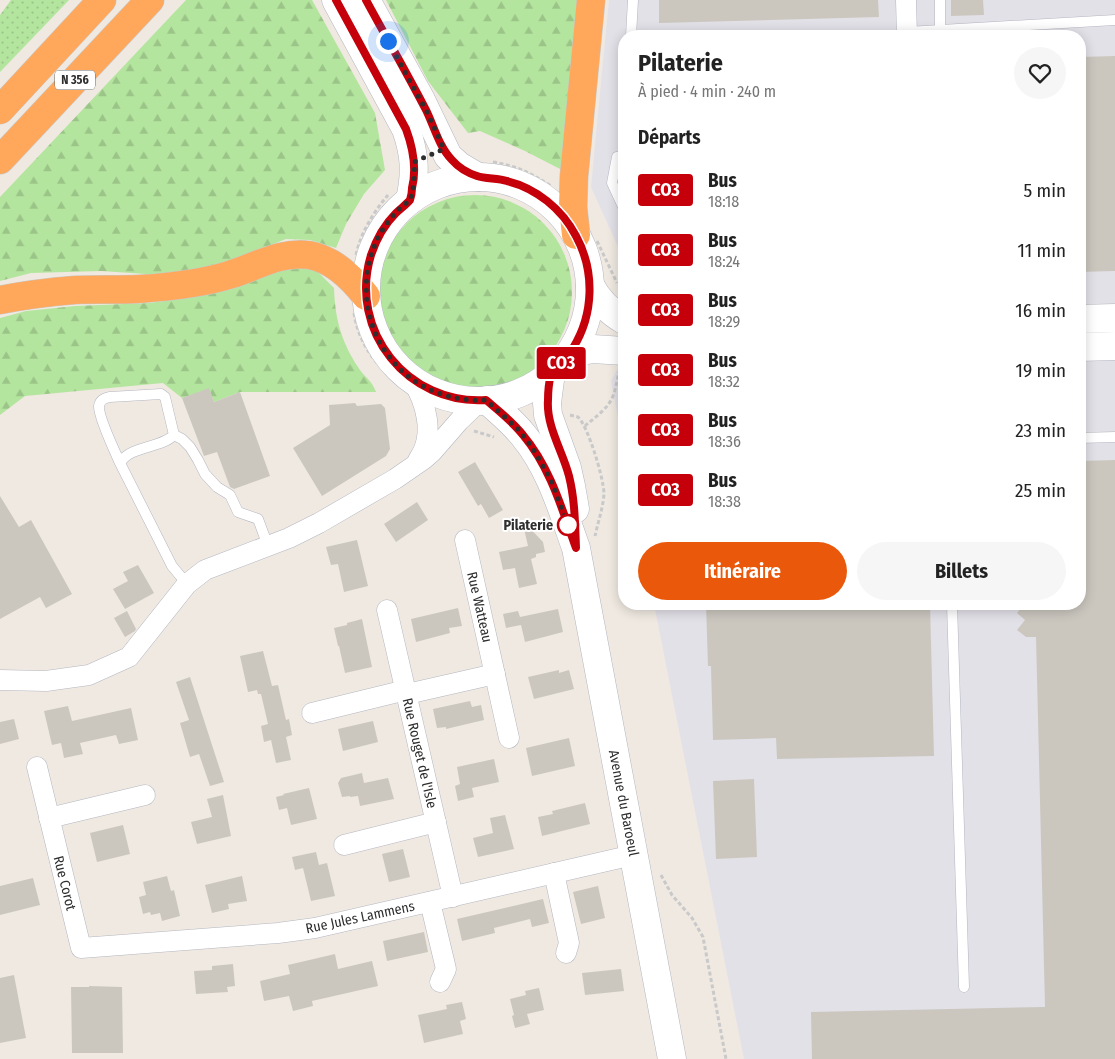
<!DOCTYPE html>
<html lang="fr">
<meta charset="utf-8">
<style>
body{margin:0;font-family:"Fira Sans Condensed",sans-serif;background:#f6f6f6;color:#222;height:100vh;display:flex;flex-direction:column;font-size:19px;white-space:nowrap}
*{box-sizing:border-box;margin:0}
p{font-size:16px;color:#767676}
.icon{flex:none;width:28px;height:28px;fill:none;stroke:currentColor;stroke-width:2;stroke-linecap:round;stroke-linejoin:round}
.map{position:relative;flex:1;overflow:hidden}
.panel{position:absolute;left:618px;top:30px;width:468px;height:580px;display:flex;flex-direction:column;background:#fff;border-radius:20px;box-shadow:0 2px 12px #0003}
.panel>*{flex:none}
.badge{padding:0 10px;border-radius:4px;font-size:18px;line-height:32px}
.you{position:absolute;width:25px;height:25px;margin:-12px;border:4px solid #fff;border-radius:50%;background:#1a73e8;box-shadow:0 0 0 8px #1a73e833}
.map>.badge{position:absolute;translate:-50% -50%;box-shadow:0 0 0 2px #fff}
h2{padding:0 20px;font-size:19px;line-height:45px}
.round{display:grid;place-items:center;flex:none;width:52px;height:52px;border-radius:26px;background:#f6f6f6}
.overview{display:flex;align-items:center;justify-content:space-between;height:85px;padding:0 20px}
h1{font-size:24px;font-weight:700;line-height:38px}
.cta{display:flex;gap:10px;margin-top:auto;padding:10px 20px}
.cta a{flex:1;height:58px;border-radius:30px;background:#ea580c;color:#fff;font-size:20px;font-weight:700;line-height:58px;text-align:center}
.cta a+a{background:#f6f6f6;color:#222}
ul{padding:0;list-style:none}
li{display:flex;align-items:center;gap:15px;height:60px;padding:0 20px}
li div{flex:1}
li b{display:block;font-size:19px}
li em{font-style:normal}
li .badge{min-width:55px;font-weight:700;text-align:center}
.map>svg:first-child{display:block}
</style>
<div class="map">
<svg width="1115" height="1059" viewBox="0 0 1115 1059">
<defs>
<pattern id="grass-dots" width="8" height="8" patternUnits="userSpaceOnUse" patternTransform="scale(1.25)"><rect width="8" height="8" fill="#b4e59e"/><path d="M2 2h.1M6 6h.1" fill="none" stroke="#9bc588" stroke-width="1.8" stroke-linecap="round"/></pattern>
<pattern id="forest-firs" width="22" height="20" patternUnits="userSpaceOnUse" patternTransform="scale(1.25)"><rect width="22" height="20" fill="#b4e59e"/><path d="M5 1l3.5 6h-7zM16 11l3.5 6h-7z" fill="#9bc588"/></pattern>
</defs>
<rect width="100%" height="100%" fill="#efe9e1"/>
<g fill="#e3e1e8">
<path d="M609,0H1115V1059H744L654,604H1079V36H624V260L591,187Z"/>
<path d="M624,357V447L611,381Z"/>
</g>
<path fill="url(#grass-dots)" d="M11,0H69L0,72V15Z"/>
<g fill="url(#forest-firs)">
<path d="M186,0H312L375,113L385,170L364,194L346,224L336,248L310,240L286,239L210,269L161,275L101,271L31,273L0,281V197Z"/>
<path d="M386,0H578L562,170L525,151L480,131L468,133L428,81Z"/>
<circle cx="475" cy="292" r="97"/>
<path d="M294,264L315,269L334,288C335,318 341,341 358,367C364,377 372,380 376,392H240L214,402L209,389L182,398L163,383L25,396L0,415V318L26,311L75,306L149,303L194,297Z"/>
</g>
<g fill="#cbc7bf">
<path d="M659,0H878L879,17L659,23Z"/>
<path d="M951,0H983L984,15L951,16Z"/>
<path d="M1115,56V271L1079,272V57Z"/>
<path d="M209,388L214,402L240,392L270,476L234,489L230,487L217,452L204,456L182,398Z"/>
<path d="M355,403L357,406L381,404L385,408L390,449L386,456L322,496L293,448L330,425L329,405Z"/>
<path d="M1115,460V1059H812L811,1012L1045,1007L1036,637H1026L1017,630L1025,620L1017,613L1024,604H1079V461Z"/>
<path d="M475,462L503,510L489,518L481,504L478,506L458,472Z"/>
<path d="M0,496L19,527L31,520L72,594L46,608L40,597L0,619Z"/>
<path d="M417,502L428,520L396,542L384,524Z"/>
<path d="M522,520L543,542L545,552L536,554V557L531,559L537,584L519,588L515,568L503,570L499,552L528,546Z"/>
<path d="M357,540L368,586L344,592L338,564L331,565L326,547Z"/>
<path d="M138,565L154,593L125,609L113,589L128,581L123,572Z"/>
<path d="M706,604H930L934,756L777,759L776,738L713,740L711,666H708Z"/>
<path d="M458,608L462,626L449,628L450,633L416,642L411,619Z"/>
<path d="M558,609L563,632L525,642L521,625L506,628L503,614L518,611L520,617Z"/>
<path d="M127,611L136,629L135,631L125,637L114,618Z"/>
<path d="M362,619L372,667L345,673L339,646H338L334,628L347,625V623Z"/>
<path d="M263,651L272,686L278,685L286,720L289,719L292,735L286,737L291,760L276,763L271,740L264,742L261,726L268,724L261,694H258L257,690L248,692L240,656Z"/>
<path d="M559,670V673L569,670L574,689L534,699L528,677Z"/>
<path d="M190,677L224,782L210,786L199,754L190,757L180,723L189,720L176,682Z"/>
<path d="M470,701L472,707L481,705L484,720L446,729V727L437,728L433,709Z"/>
<path d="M68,706L72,721L131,708L138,740L119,744L116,735L80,743L83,754L64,758L61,743L52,745L44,711Z"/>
<path d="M14,719L19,739L0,744V722Z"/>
<path d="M373,721L378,742L343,751L338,729Z"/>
<path d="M569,738L575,766L532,776L526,748Z"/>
<path d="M494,759L499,782L472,788L474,797L458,801L455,786L460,784L457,767Z"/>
<path d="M362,773L364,783L388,778L394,799L360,806L358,796L350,797V796L342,797L338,783L341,778Z"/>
<path d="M754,779L757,857L716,859L713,781Z"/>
<path d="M309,788L317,819L291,825L287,808L279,810L276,797L284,795L283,794Z"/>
<path d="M223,795L231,836L197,844L191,822L212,817L207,799Z"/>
<path d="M585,803L590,824L542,836L538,817L553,814L552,811Z"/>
<path d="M505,815L514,849L478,857L473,838L493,833L490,818Z"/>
<path d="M123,825L130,854L97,862L90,833Z"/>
<path d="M403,849L410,877L389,882L382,854Z"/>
<path d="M316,852L319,865L327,863L335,896L311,901L303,868L295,870L292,857Z"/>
<path d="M167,876L171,891L174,890L180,916L162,921L160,913L151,915L150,912L143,914L139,897L146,895L143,882Z"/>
<path d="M242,876L247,901L228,904L229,909L212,913L205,885Z"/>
<path d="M33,878L40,905L0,915V886Z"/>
<path d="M598,886L605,918L581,924L573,892Z"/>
<path d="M543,899L549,923L532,927L530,919L494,928L495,933L462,941L457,919Z"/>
<path d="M424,932L428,952L387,961L383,941Z"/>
<path d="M335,954L338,969L372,961L378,986L312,1001L313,1006L293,1011L289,996L264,1001L260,981L290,974L288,965Z"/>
<path d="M233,964L235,986L227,987L228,992L196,994L194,971L212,970V966Z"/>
<path d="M621,969L624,991L585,995L582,973Z"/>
<path d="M14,975L26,1038L0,1043V978Z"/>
<path d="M89,986L122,987L123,1053H72L71,987H89Z"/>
<path d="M539,988L544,1010L527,1014L530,1024L515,1028L512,1016L514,1015L510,999L526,995L525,991Z"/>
<path d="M462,1002L466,1019L460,1021L463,1034L424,1043L418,1015L447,1009L446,1005Z"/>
</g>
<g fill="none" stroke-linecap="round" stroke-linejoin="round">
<g stroke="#b4b6c1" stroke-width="11">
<g id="lane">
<path d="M940,0V30"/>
<path d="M907,32L1115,20"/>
<path d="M631,36L633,0"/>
<path d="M624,157H617L612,183L624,209"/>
<path d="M174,435L182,439L190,447L198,460L205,474L217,487L230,495L238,512L258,519L268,546"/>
<path d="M1079,438L1115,437"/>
<path d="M120,463C115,452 98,416 99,406C100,400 104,398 110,397L161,394L165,397L174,435C160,449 131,445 120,463L172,566L187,584"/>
<path d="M952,604L964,987"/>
</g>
</g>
<g stroke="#b4b6c1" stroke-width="21">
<g id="street">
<path d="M906,0L907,36"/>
<path d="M411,378C426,402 436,435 418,460"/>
<path d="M465,540L509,738"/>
<path d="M387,610L453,897"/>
<path d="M0,680L46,681L89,675L129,657L187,584L205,570L289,538L319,523L395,479L424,459L432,452L459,421L481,400"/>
<path d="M407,694L495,674"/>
<path d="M312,713L406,690"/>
<path d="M37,767L81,948L278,933L315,928L633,855"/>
<path d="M49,818L145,795"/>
<path d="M344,845L436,822"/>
<path d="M554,873L569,943L566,953"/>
<path d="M430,902L446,969L440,982"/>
</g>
</g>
<g stroke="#b4b6c1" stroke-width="29">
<g id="secondary">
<path d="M336,0L406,129C415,155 416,173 410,200"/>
<path d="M366,0L421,100L448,156L459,166L478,177"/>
<circle cx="478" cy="289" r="112"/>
<path d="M590,285C597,299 610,312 624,320"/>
<path d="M1079,319L1115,318"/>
<path d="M1079,347L1115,346"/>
<path d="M570,353L593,349L624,351"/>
<path d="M551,372L547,403L548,415L567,468L571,486L575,509"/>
<path d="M487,400C499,411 513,422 523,435C550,467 562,509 576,548L672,1059"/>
</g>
</g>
<g stroke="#c9c9c9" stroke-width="29">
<g id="highway">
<path d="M0,110L102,0"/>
<path d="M0,160L150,0"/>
<path d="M576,235L573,207L574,176L591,0"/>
<path d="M0,300C25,295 50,292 75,290C96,289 118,290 139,289C170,287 200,284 229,275C256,267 280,251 309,255C332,259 352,278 366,296"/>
</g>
</g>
<g stroke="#c9c9c9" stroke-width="3" stroke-dasharray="4 2.5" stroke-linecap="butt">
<path d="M493,162C517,166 531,173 551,186"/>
<path d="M597,241L617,283"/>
<path d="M356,255C361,232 373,213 388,195"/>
<path d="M354,313C358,340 373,362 393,379"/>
<path d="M570,415L578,417C588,426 604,479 604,494C603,508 598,522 595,536"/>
<path d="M585,426C595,417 608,409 613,396C616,388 617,380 619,372"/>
<path d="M474,431L494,437"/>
<path d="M661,875L672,895L692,918L703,937L726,1059"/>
</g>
<use href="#lane" stroke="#fff" stroke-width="10"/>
<use href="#street" stroke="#fff" stroke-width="20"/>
<use href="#secondary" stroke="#fff" stroke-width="28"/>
<use href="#highway" stroke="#ffa85c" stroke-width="28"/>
</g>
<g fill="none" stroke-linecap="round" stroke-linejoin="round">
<g stroke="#fff" stroke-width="11">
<path id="line" d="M336,0L406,129C413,148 417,168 412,188C412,192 411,197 410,200C407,204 400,209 396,213C385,224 376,240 371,255C348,331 408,405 486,400C499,411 513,422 523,435C550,467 562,509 576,548C575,524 575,500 569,476C563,452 546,426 548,400C548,392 549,382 551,374C552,371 556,368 559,366C564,360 569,354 573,348C594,314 595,271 576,236C562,209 536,188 507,181C498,178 486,179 477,176C468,173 458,167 452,160C439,147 434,126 426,110C407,73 386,37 366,0"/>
</g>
<use href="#line" stroke="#c5000a" stroke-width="8"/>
<path stroke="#2e2e2e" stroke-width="5" stroke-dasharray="0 9" d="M388,41L427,112L444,149L414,162C415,171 414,191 410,200C408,202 404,205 401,207C393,215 386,224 380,234C356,278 364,333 399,368C422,391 455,402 486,400L518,429L532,447L551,480L568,525"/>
</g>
<circle fill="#fff" stroke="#c5000a" stroke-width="2.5" cx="568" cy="525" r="10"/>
<g text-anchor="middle" stroke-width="4" stroke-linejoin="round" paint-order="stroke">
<rect fill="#fff" stroke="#6d6d6d" stroke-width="1" x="55" y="70.5" width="40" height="19" rx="4"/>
<g font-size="12" font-weight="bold" fill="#2e2e2e">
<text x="75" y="84">N 356</text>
</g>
<g font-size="14" font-weight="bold" fill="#2e2e2e" stroke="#fff" text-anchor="end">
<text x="553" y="530">Pilaterie</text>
</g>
<g font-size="14" fill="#2e2e2e" stroke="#fff">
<text transform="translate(480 607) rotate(77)" y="5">Rue Watteau</text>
<text transform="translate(420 753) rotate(77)" y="5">Rue Rouget de l'Isle</text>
<text transform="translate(624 803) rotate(79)" y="5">Avenue du Baroeul</text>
<text transform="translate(65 883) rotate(76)" y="5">Rue Corot</text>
<text transform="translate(360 917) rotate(-12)" y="5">Rue Jules Lammens</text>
</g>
</g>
</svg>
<div class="you" style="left:388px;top:41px"></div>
<b class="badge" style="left:561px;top:363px;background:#c5000a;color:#fff">CO3</b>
<section class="panel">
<div class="overview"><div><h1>Pilaterie</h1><p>À pied · 4 min · 240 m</p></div><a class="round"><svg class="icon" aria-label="heart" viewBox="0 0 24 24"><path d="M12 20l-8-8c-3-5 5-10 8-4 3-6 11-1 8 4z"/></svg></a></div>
<h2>Départs</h2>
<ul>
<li><span class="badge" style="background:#c5000a;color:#fff">CO3</span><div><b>Bus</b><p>18:18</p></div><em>5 min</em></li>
<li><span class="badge" style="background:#c5000a;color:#fff">CO3</span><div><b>Bus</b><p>18:24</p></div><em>11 min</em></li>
<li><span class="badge" style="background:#c5000a;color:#fff">CO3</span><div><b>Bus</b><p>18:29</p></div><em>16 min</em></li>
<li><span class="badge" style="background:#c5000a;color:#fff">CO3</span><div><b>Bus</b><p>18:32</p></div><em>19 min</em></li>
<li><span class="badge" style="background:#c5000a;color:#fff">CO3</span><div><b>Bus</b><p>18:36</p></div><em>23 min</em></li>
<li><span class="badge" style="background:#c5000a;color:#fff">CO3</span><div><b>Bus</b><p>18:38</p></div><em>25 min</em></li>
</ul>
<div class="cta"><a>Itinéraire</a><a>Billets</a></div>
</section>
</div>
